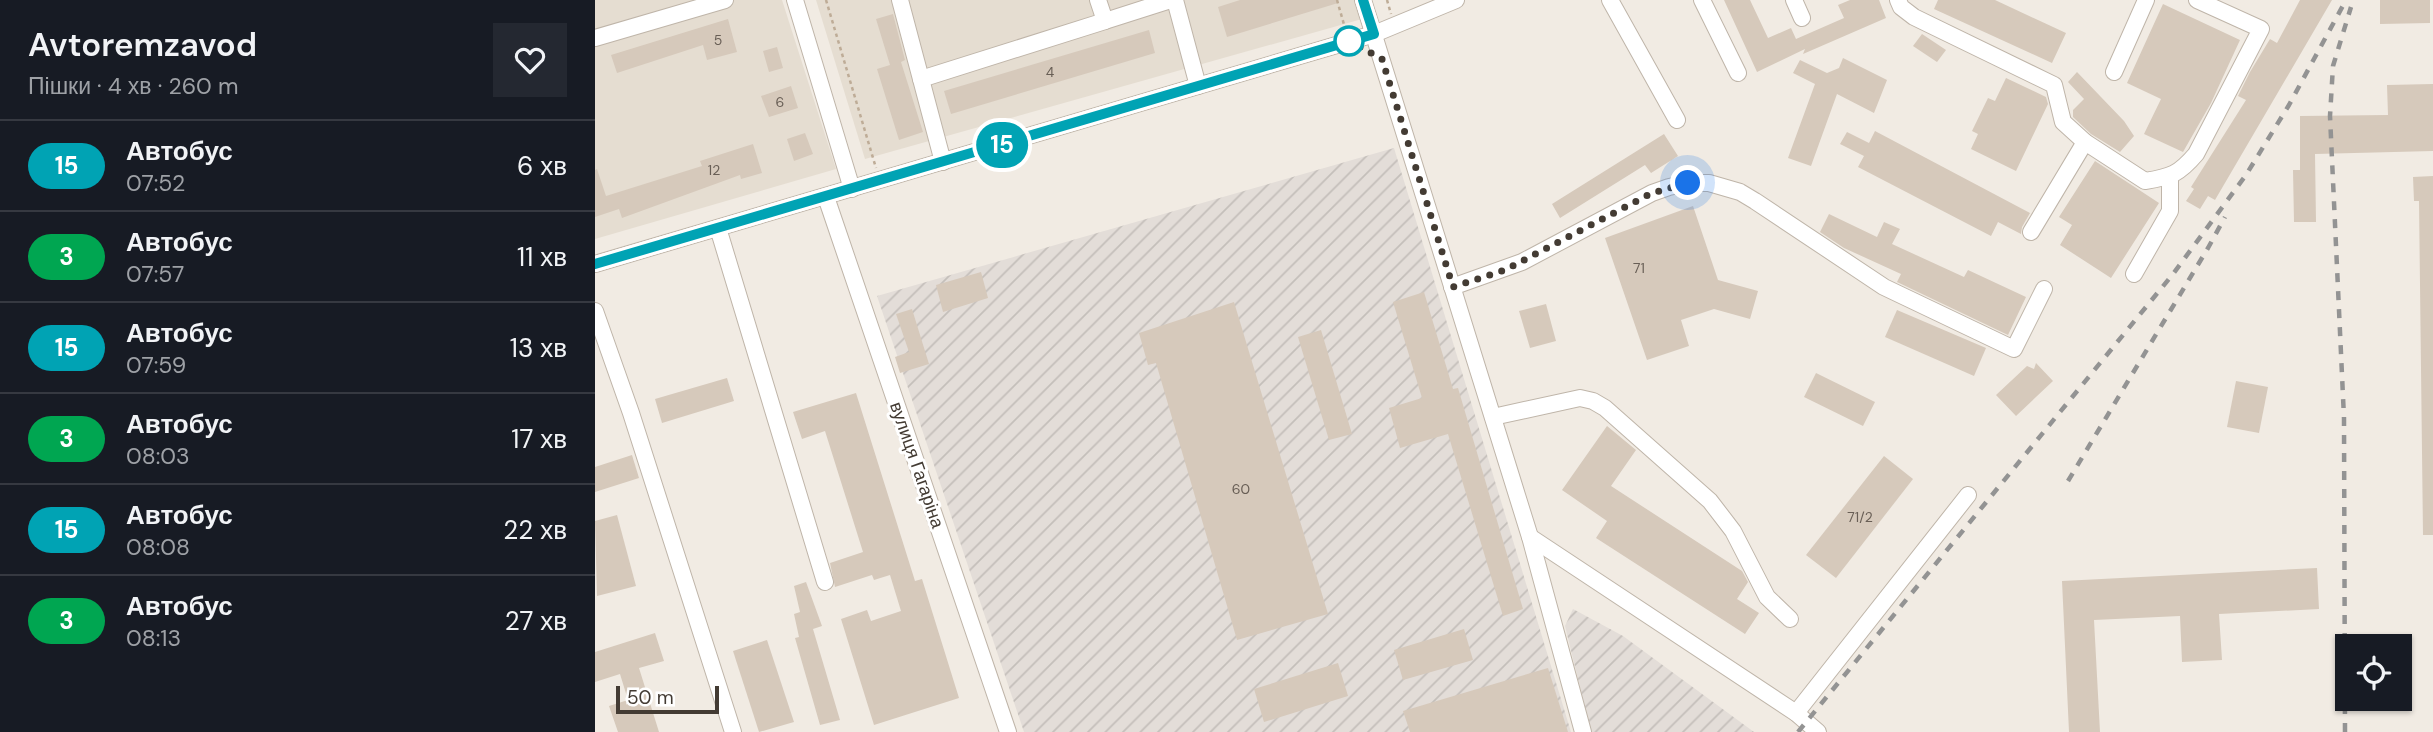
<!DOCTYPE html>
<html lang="uk">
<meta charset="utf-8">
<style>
body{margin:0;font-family:"DM Sans",sans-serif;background:#242831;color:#f1f3f6;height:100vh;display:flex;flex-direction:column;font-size:26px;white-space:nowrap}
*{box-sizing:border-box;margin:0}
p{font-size:23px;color:#9ea1a6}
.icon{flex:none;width:38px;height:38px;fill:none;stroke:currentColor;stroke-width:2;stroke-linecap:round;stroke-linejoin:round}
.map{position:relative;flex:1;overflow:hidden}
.panel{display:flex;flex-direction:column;background:#171b24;width:595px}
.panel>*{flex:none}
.badge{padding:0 14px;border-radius:23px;font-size:24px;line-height:46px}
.controls{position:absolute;left:1740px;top:634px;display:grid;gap:14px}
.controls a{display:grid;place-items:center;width:77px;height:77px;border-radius:0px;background:#171b24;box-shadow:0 2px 5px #0004;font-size:35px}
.scale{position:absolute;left:21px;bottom:18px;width:103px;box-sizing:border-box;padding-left:7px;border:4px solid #433b33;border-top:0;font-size:19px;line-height:24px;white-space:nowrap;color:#433b33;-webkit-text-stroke:5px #fff;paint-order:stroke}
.you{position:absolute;width:35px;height:35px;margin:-18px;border:5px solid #fff;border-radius:50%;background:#1a73e8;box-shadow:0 0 0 10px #1a73e833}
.map>.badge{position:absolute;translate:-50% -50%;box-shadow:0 0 0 4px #fff}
.round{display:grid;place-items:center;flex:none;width:74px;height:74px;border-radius:0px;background:#242831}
.overview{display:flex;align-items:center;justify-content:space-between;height:119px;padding:0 28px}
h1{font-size:33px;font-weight:600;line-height:52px}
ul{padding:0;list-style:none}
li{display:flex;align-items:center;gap:21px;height:91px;padding:0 28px;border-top:2px solid #363941}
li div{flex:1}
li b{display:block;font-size:26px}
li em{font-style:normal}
li .badge{min-width:77px;font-weight:700;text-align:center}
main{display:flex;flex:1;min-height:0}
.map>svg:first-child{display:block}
</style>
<main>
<section class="panel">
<div class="overview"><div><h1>Avtoremzavod</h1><p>Пішки · 4 хв · 260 m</p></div><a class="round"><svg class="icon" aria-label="heart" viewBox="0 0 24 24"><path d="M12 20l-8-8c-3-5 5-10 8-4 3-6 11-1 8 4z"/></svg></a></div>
<ul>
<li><span class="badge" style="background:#00a3b4;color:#fff">15</span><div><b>Автобус</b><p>07:52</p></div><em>6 хв</em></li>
<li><span class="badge" style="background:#00a651;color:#fff">3</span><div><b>Автобус</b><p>07:57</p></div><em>11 хв</em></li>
<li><span class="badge" style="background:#00a3b4;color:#fff">15</span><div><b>Автобус</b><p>07:59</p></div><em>13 хв</em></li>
<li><span class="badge" style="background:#00a651;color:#fff">3</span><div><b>Автобус</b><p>08:03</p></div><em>17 хв</em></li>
<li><span class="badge" style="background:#00a3b4;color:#fff">15</span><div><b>Автобус</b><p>08:08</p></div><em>22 хв</em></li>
<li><span class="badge" style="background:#00a651;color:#fff">3</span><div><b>Автобус</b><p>08:13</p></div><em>27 хв</em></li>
</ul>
</section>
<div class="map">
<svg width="1838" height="732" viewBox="0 0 1838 732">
<defs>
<pattern id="industrial-furrows" width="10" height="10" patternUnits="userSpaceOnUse" patternTransform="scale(1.75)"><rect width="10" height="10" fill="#e3ddd8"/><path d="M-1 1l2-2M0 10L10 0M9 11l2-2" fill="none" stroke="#c4bfba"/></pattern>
</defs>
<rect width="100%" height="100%" fill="#f1ebe3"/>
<g fill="#e5ddd1">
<path d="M0,0H187L241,169L0,239Z"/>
<path d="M221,0H768L774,17L270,159Z"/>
</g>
<g fill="url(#industrial-furrows)">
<path d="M799,148L976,732H429L282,296Z"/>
<path d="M978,609L1028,636L1159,732H996L970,626Z"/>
</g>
<g fill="#d6c9bb">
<path d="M645,0H743V3L632,37L623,7Z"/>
<path d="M1129,0H1155L1173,38L1196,28L1201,39L1249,18L1243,5L1255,0H1284L1291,18L1208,54L1210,49L1162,72Z"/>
<path d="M1343,0H1400L1471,33L1457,63L1339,9Z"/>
<path d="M1705,0H1737L1620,200L1613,196L1605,209L1591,201L1599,189L1596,187L1651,100L1643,96L1655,72L1675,39L1682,43Z"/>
<path d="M1785,0H1835V23L1785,24Z"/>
<path d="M1568,4L1645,40L1616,103L1588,152L1549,134L1566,99L1532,83Z"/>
<path d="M298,14L310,60L306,62L328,132L304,140L282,69L295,65L281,19Z"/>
<path d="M133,19L142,52L112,60L108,45L22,73L16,55Z"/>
<path d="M554,30L560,53L356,114L349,91Z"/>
<path d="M1327,34L1351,50L1342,62L1318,46Z"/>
<path d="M182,47L188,68L174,72L168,51Z"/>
<path d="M1248,58L1292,80L1279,113L1242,94L1216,166L1193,158L1220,84L1198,73L1205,60L1232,73L1244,68Z"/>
<path d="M1482,72L1529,121L1539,136L1525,152L1496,134L1478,117V110L1489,99L1473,82Z"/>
<path d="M1411,78L1451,97L1453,104L1421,171L1376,149L1383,134L1377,131L1393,98L1400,101Z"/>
<path d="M1838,84V151L1720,154L1721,222H1699L1698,170H1705V116L1793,115L1792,85Z"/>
<path d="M196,86L203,108L174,117L166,96Z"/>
<path d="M1280,131L1435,213L1427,227L1426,234L1403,222L1396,236L1263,167L1269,156L1245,144L1252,132L1274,143Z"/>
<path d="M210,133L218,154L199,161L192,139Z"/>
<path d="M1069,134L1083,156L1056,173L1050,165L965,218L957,204Z"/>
<path d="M158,144L167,173L146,179L145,175L27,218L24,209L0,217V170L2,169L11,196L107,166L105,161Z"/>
<path d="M1500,161L1564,203L1516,278L1465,245L1477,225L1464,217Z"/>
<path d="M1838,176V535H1828L1824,201H1819L1818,177Z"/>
<path d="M1098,206L1123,280L1163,291L1155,319L1119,309L1086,320L1094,346L1052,360L1010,238Z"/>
<path d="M1234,214L1282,237L1289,222L1305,229L1297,244L1369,277L1373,270L1431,297L1413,335L1302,282L1306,274L1249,248L1225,232Z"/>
<path d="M386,272L393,298L348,312L341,285Z"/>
<path d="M829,292L858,389L863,388L928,609L908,616L853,434L805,448L794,408L827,398L798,302Z"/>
<path d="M639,302L733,614L642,640L561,363L553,365L544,333Z"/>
<path d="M951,304L961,341L935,348L924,311Z"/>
<path d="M317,309L334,364L305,373L300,357L314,352L301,314Z"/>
<path d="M1302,310L1391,348L1379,376L1290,337Z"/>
<path d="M726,330L757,434L734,440L703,337Z"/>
<path d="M1441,363L1458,381L1421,416L1401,395L1432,366L1439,369Z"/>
<path d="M1221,373L1280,402L1268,426L1209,397Z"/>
<path d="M132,378L139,401L67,423L60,399Z"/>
<path d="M1641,381L1673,387L1664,433L1632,427Z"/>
<path d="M261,393L320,581L327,579L364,698L279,725L246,619L272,610L276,621L306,611L295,575L279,580L277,575L240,587L235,563L268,552L230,431L207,439L198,412Z"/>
<path d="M1012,426L1041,450L1016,486L1147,571L1153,582L1142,599L1164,613L1150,634L1001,538L1012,521L967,490Z"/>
<path d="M37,455L44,478L0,492V467Z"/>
<path d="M1289,456L1318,479L1241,578L1211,555Z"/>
<path d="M22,515L41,586L2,596L0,521Z"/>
<path d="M1722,568L1724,609L1624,614L1627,660L1587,662L1585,616L1499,620L1505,732H1474L1467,581Z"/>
<path d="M211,582L227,626L218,629L245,720L225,725L200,638L204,637L199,614L205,612L199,586Z"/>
<path d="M869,629L878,660L808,680L799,650Z"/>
<path d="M60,633L69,661L44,668L64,732H23L14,706L33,700L25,674L0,682V652Z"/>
<path d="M172,640L199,722L164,732L138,651Z"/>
<path d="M743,663L753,696L669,722L659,689Z"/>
<path d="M953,668L973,732H815L808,711Z"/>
</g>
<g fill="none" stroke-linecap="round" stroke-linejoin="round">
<g stroke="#bfb5a9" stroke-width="18">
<g id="minor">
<path d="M200,0L257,189"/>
<path d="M305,0L348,162"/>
<path d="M580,0L603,86"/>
<path d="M768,0L935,537L988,732"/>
<path d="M1015,0L1082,120"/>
<path d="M1107,0L1143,73"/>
<path d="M1199,0L1207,18"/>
<path d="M1303,0L1306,7L1319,17L1459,85L1468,122L1490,142L1550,181C1576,177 1584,174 1601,154L1666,29L1602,0"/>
<path d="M510,21L576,0"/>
<path d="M0,38L130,0"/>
<path d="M1519,72L1551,0"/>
<path d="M326,79L510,21L503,0"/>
<path d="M231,197L413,732"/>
<path d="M123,228L230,582"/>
<path d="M1436,232L1490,142"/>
<path d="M0,264L779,34L861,0"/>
<path d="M1539,274L1575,211V177"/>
<path d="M857,287L927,262L1057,193L1074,187L1093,183H1114L1145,192L1160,201L1289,287L1419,349L1449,289"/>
<path d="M0,311L36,413L138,732"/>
<path d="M898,417L985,398L998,401L1010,408L1115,501L1138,531L1172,597L1195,619"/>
<path d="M935,537L1201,713L1223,732"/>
<path d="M1201,713L1373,495"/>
</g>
</g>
<g stroke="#beac97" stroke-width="2.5" stroke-dasharray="3.5 3.5" stroke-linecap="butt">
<path d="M231,0L281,168"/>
<path d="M742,0L750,28"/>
<path d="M792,0L796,14"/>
</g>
<use href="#minor" stroke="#fff" stroke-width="16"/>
<g stroke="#939393" stroke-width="4.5" stroke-dasharray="9 9" stroke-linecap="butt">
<path d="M1473,481L1613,248L1630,217"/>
<path d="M1203,732L1578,274L1651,175L1694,105L1751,0"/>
<path d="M1750,732L1749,418L1735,116L1738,66L1756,7"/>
</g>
</g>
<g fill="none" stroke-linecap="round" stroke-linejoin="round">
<g stroke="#fff" stroke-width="16">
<path id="line" d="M0,264L779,34L768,0"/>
</g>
<use href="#line" stroke="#00a3b4" stroke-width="10"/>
<path stroke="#433b33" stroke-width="7" stroke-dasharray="0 12.6" d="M754,41L787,59L858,287L910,270L1057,193L1093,183"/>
</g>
<circle fill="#fff" stroke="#00a3b4" stroke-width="3.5" cx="754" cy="41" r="14"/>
<g text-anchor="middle" stroke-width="6" stroke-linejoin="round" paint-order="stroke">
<g font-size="14" fill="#685e55">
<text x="123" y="45">5</text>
<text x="455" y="77">4</text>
<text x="185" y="107">6</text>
<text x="119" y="175">12</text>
<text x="1044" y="273">71</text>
<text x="646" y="494">60</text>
<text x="1265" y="522">71/2</text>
</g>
<g font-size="18" fill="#433b33" stroke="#fff">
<text transform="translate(322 465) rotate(71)" y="6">вулиця Гагаріна</text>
</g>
</g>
</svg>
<div class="controls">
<a><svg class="icon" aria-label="locate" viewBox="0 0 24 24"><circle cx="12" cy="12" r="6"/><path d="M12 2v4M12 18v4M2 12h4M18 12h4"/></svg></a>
</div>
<div class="scale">50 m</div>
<div class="you" style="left:1093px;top:183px"></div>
<b class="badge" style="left:407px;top:145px;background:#00a3b4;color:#fff">15</b>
</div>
</main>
